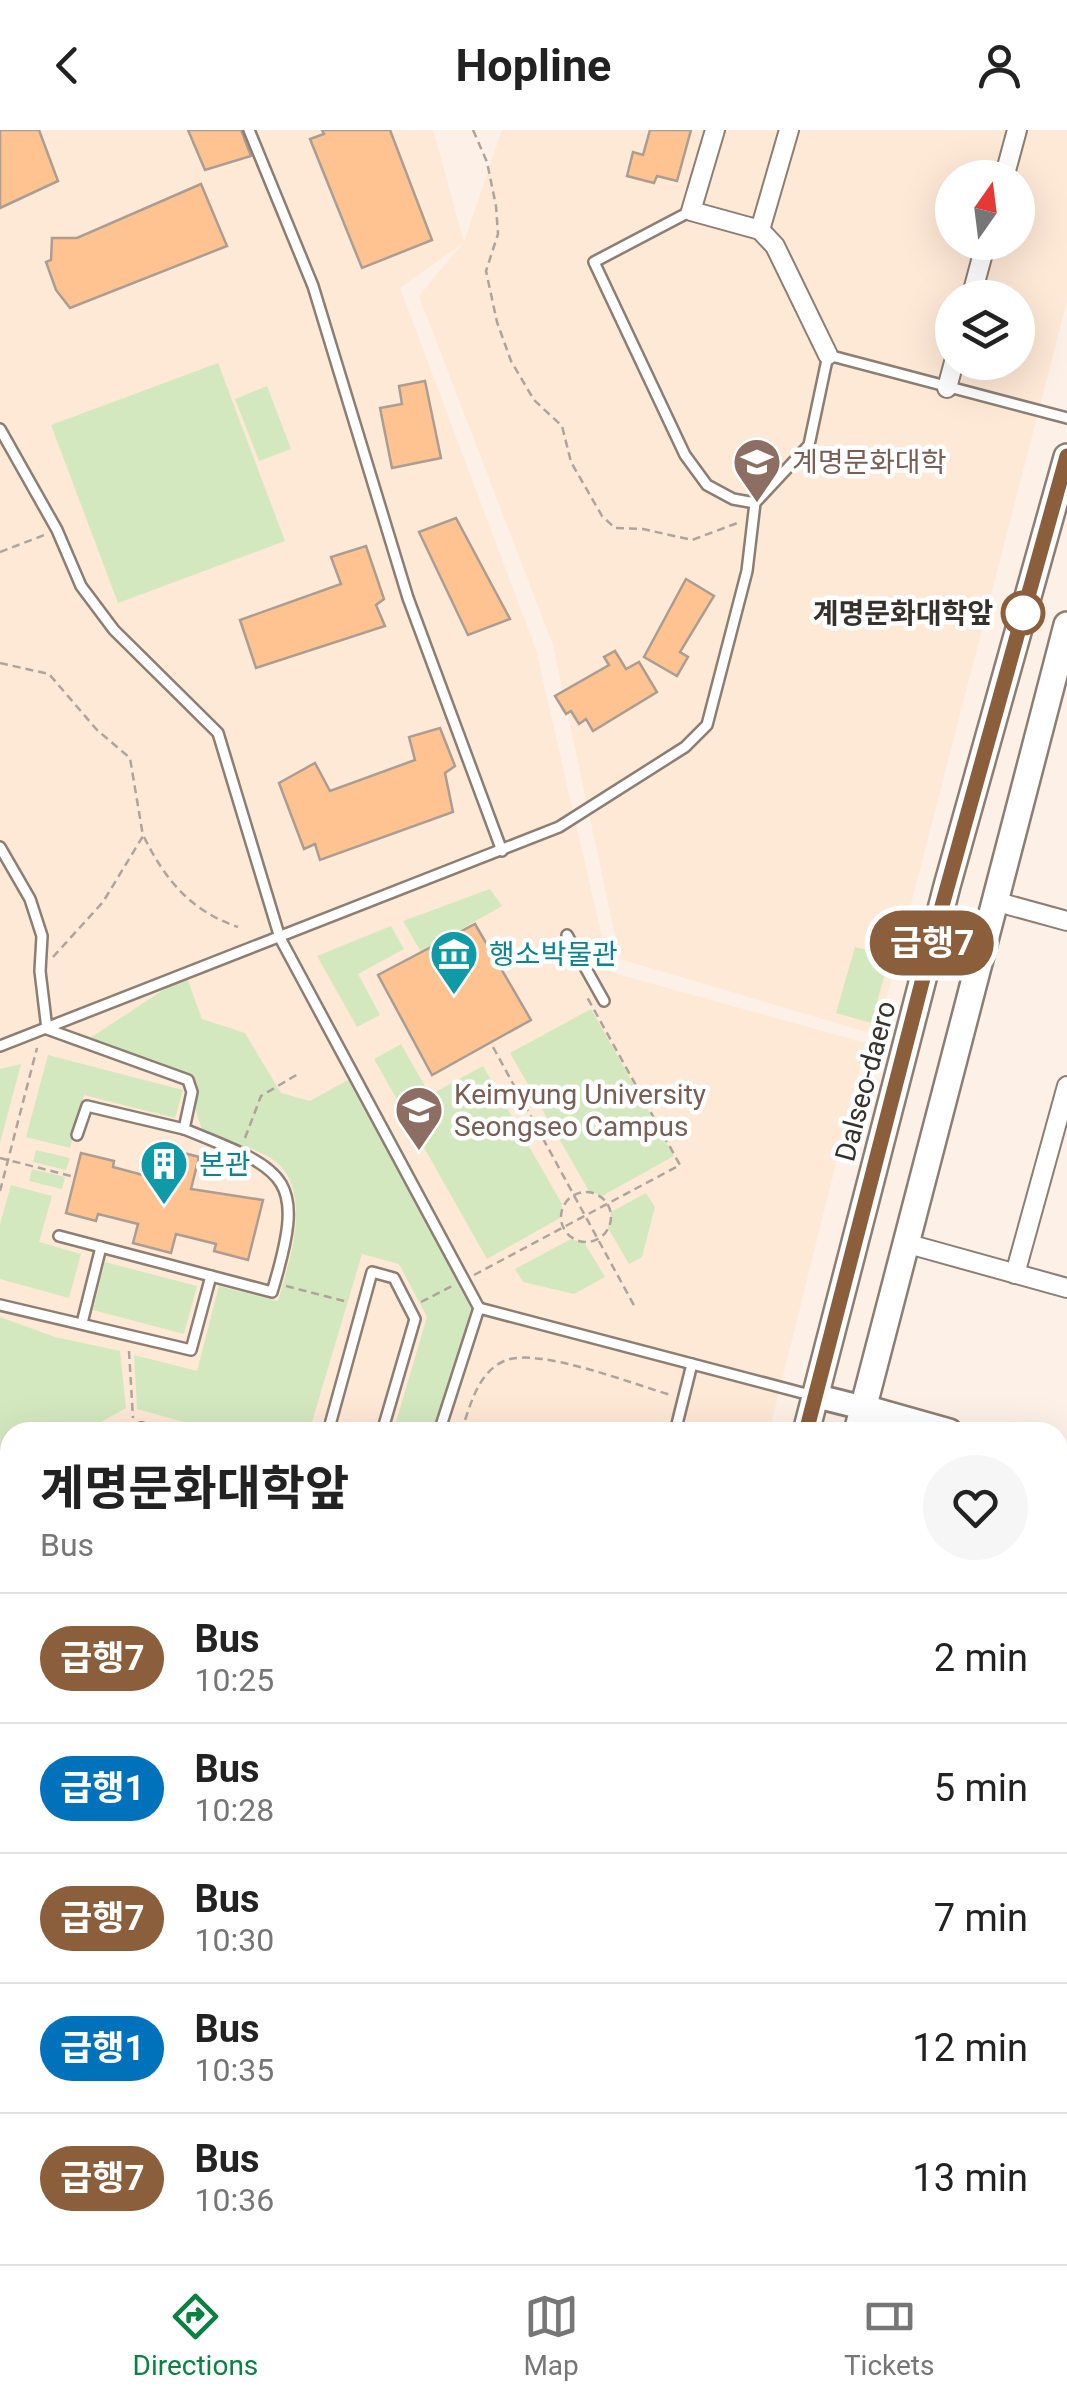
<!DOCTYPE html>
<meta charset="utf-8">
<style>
body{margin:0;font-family:Roboto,"Noto Sans KR",sans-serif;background:#f6f6f6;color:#222;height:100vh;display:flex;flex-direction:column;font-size:38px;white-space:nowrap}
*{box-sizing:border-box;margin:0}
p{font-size:32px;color:#767676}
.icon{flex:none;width:55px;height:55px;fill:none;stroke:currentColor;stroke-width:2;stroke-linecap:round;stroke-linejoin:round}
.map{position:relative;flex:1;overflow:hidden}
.side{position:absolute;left:0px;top:1292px;width:1068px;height:842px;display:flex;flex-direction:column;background:#fff;border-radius:30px 30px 0 0;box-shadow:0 10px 40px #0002}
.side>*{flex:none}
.badge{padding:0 20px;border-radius:32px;font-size:35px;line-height:65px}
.needle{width:65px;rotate:14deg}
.controls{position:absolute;left:935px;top:30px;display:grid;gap:20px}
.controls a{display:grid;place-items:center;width:100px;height:100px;border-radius:50%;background:#fff;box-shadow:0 10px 40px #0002;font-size:50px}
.map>.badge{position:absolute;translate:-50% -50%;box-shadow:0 0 0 5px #fff}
.round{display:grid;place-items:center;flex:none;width:105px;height:105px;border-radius:52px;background:#f6f6f6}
.overview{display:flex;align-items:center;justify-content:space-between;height:170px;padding:0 40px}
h1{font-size:48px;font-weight:700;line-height:75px}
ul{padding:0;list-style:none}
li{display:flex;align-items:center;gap:30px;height:130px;padding:0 40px;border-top:2px solid #e0e0e0}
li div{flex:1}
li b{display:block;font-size:38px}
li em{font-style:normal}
li .badge{min-width:110px;font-weight:700;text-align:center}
header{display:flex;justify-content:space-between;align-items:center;height:130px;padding:0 40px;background:#fff;font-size:45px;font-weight:700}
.dock{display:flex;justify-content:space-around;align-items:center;height:140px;border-top:2px solid #e0e0e0;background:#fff;font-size:28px;color:#767676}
.dock a{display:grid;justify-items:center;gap:5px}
.dock .selected{color:#0b8043}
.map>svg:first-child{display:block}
</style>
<header><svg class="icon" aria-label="back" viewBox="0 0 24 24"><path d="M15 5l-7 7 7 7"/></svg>Hopline<svg class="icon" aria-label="person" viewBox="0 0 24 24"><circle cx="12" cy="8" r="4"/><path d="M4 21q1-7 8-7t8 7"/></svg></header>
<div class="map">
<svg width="1067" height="2134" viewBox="0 0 1067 2134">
<rect width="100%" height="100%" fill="#fdf0e6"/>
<path fill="#fee8d6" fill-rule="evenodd" d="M0,0H433L464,112L502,0H1067V171L877,905L620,829L553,515L419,166L463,113L400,158L536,520L610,842L866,913L769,1302H10V2058L0,2054ZM952,48H1018V112H952ZM952,168H1018V232H952Z"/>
<g fill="#d4e8bf">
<path d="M218,233L285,411L118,473L51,295Z"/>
<path d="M267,256L291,319L259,331L235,269Z"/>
<path d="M490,759L502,776L421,822L403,791Z"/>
<path d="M391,796L404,819L358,844L380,885L357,897L317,826Z"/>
<path d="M855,817L890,826L871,893L836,883Z"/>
<path d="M186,845L202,889L245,903L281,963L310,971L355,946L479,1178L439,1302H393L427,1187L399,1134L362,1124L309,1302H220L137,1279L134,1225L197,1241L219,1156L278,1171C289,1133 314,1062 275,1031C257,1017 224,1012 203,1004L189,958L181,951L81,914Z"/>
<path d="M591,879L674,1026L602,1066L589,1061L510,923Z"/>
<path d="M401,914L430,965L483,936L562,1074L560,1088L487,1129L374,929Z"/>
<path d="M48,925L183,960L175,988L84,965L70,1018L26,1007Z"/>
<path d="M21,934L0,1013V939Z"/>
<path d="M36,1020L70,1028L66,1040L33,1032Z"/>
<path d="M32,1039L65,1047L62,1059L29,1051Z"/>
<path d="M11,1055L52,1066L39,1112L81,1124L69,1168L0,1149V1094Z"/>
<path d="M646,1063L655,1077L642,1127L629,1134L608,1098L611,1082Z"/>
<path d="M571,1109L585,1114L605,1147L574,1164L523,1152L515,1139Z"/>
<path d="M105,1132L197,1156L184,1204L93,1180Z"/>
<path d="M0,1187L55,1207L120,1221L126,1278L83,1302H10V1330H0Z"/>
<path d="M0,1508L10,1511V1680L0,1677Z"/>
<path d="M0,1767L10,1769V1945L0,1942Z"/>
<path d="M0,1979L10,1982V2058L0,2054Z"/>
<path d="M181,2125L519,2127L549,2125L547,2134H204Z"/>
</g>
<g fill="#ffc391" stroke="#ab9d92" stroke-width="2.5">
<path d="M0,0H39L58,51L0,78Z"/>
<path d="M188,0H241L251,26L205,40Z"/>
<path d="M322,0H390L432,110L362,138L310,9L324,4Z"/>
<path d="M650,0H691L677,51L657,46L654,53L627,46L633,22L643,25Z"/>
<path d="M201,54L227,116L70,178L56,160L46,132L51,130L52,108H77Z"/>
<path d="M425,251L441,328L392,338L380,278L402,274L399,256Z"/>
<path d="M456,388L510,489L468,505L419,402Z"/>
<path d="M366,416L384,469L376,475L385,496L256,538L240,490L341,454L331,427Z"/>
<path d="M686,449L714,466L680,522L688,527L677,546L644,527Z"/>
<path d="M615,521L626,539L639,532L657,562L593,601L586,589L579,594L571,581L566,584L555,566L609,535L604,527Z"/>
<path d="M440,598L455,636L445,643L453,682L320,730L315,714L304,719L279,653L315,633L330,661L415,630L409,607Z"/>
<path d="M475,794L531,890L432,945L378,845Z"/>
<path d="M161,1017L199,1027L191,1059L263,1070L248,1130L214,1121L216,1114L176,1104L171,1123L133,1113L138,1094L98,1084L96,1091L66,1083L81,1023L114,1031L113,1037L154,1048Z"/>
</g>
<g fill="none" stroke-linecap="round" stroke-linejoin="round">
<g stroke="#8c7e73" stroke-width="14">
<g id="service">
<path d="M249,0L313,156L408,468L502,721"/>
<path d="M691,81L594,132L685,325L707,355L733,369L755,373"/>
<path d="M0,299L57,400L81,456L114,500L218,603L280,808L479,1178"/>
<path d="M0,717L30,769L42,806L40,841L47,899L188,950L192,962L184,999C289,1041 307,1046 272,1162L59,1106"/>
<path d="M567,805L604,871"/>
<path d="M0,916L559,697L685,617L707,595L747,441L755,373L809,315L828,225L1067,288"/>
<path d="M77,1005L87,976L184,999"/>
<path d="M0,1175L191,1220L211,1146"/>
<path d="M82,1193L101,1117"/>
<path d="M133,1302L141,1298L156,1302"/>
<path d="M328,1302L372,1142L394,1148L415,1189L382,1302"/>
<path d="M439,1302L479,1178L814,1266"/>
<path d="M675,1302L692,1234"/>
<path d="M1,1354L10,1403"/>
</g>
</g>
<g stroke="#8c7e73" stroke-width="22">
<g id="minor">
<path d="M715,0L691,81L760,100L775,116L828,225"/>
<path d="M1004,48L1017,0"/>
<path d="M760,100L789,0"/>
<path d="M971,168L986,112"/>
<path d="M947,258L954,232"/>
<path d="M994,771L1067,791"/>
<path d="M905,1113L1067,1158"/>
<path d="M1015,1144L1067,956"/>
<path d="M1058,1505L1067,1507"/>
<path d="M1058,1602L1067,1567"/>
<path d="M1058,1764L1067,1767"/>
<path d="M1058,1992L1067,1994"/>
<path d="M972,2125L1006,2134"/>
<path d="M760,2134L762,2125"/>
<path d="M838,2134L840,2125"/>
<path d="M920,2134L922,2125"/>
</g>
</g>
<g stroke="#8c7e73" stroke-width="28">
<g id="tertiary">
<path d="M816,1266L864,1278"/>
<path d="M1058,1873L1067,1875"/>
</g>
</g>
<g stroke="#8c7e73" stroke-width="30">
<g id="secondary">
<path d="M864,1278L949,1302"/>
<path d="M806,1302L947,756L1067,327"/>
<path d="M857,1302L1067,495"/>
<path d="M1058,1333L1067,1336"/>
<path d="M594,2134L596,2125"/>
<path d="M636,2134L638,2125"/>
</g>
</g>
<g stroke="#8c7e73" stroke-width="32">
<g id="primary">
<path d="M0,2107L10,2111"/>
<path d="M44,2125L66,2134"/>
</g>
</g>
<g stroke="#afa49c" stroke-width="2.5" stroke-dasharray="8 5" stroke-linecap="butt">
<path d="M473,0L487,32L496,76L498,104L486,141L497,192L511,231L534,270L562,296L571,332L602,386L615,398L643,399L692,410L740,392"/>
<path d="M0,422L47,404"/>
<path d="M0,533L49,544L97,600L130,628L143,706L103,772L53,827"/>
<path d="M144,707C166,751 191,781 238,797"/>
<path d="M493,917L636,1179"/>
<path d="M245,1008L261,966L298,944"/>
<path d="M0,1028L75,1047"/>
<path d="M0,1061L37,918"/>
<circle cx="586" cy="1087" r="25"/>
<path d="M474,1145L680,1035L587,867"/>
<path d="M286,1156L348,1172"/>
<path d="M421,1172L454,1155"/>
<path d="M129,1221L133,1288"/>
<path d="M461,1302C470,1277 477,1243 504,1231C537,1216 635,1255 671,1265"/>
<path d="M0,2050L10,2054"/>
<path d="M181,2125L203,2134"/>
</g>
<use href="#service" stroke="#fff" stroke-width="9"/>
<use href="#minor" stroke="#fff" stroke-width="18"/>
<use href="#tertiary" stroke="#fff" stroke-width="22"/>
<use href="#secondary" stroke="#fff" stroke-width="25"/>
<use href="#primary" stroke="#fff" stroke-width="28"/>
</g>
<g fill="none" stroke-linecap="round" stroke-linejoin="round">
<g stroke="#fff" stroke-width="22">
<path id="line" d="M806,1302L937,794L1067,326"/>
</g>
<use href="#line" stroke="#8b5e3c" stroke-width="15"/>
</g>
<defs>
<g id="university-pin" transform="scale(2.5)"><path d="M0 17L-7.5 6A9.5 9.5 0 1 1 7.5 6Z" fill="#8d6e63" stroke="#fff"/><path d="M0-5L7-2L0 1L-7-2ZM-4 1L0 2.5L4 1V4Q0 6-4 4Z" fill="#fff"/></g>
<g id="museum-pin" transform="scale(2.5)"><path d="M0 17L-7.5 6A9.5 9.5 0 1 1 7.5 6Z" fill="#0f9aa8" stroke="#fff"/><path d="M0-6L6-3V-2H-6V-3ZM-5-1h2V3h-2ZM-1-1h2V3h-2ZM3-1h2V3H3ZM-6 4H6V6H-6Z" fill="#fff"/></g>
<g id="building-pin" transform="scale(2.5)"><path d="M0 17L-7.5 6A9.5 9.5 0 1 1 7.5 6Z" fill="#0f9aa8" stroke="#fff"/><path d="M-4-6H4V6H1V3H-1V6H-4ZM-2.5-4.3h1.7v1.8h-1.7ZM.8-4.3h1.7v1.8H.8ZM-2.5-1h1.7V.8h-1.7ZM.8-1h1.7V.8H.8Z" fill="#fff"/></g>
</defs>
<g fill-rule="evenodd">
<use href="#university-pin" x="757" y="332"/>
<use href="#museum-pin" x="454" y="824"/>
<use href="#university-pin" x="419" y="980"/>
<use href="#building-pin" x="164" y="1034"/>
</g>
<circle fill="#fff" stroke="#8b5e3c" stroke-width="5" cx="1023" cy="483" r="20"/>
<g text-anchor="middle" stroke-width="9" stroke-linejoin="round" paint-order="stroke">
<g font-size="28" fill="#785e54" stroke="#fff" text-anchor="start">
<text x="792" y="342">계명문화대학</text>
<text x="454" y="974">Keimyung University<tspan x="454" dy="32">Seongseo Campus</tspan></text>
</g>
<g font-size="28" font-weight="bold" fill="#37312c" stroke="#fff" text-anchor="end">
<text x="993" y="493">계명문화대학앞</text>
</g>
<g font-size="28" fill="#0d838f" stroke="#fff" text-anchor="start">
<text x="489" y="834">행소박물관</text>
<text x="199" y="1044">본관</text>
</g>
<g font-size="28" fill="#37312c" stroke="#fff">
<text transform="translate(865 951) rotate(-75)" y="10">Dalseo-daero</text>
</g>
</g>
</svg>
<div class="controls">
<a><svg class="needle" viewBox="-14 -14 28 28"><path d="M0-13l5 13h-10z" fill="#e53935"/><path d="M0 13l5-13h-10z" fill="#767676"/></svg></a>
<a><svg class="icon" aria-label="layers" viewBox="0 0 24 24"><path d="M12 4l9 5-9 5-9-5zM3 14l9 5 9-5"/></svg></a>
</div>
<b class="badge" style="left:932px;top:813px;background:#8b5e3c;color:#fff">급행7</b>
<section class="side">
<div class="overview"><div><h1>계명문화대학앞</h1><p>Bus</p></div><a class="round"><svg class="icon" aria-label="heart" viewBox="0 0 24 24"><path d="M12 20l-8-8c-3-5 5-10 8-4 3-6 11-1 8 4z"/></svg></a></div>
<ul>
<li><span class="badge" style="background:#8b5e3c;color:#fff">급행7</span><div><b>Bus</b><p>10:25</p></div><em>2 min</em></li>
<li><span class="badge" style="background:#0072bc;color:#fff">급행1</span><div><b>Bus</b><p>10:28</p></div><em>5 min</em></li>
<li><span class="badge" style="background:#8b5e3c;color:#fff">급행7</span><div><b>Bus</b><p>10:30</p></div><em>7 min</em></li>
<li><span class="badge" style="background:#0072bc;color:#fff">급행1</span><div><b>Bus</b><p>10:35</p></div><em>12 min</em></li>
<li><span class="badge" style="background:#8b5e3c;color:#fff">급행7</span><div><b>Bus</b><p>10:36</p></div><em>13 min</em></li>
</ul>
</section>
</div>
<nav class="dock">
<a class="selected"><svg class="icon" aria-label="directions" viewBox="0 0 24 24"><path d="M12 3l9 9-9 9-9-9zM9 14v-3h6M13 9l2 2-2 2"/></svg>Directions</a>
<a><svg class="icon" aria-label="map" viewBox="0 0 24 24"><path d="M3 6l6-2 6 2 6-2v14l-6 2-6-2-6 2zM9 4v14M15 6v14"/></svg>Map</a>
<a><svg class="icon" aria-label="tickets" viewBox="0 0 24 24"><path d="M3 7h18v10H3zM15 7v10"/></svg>Tickets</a>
</nav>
